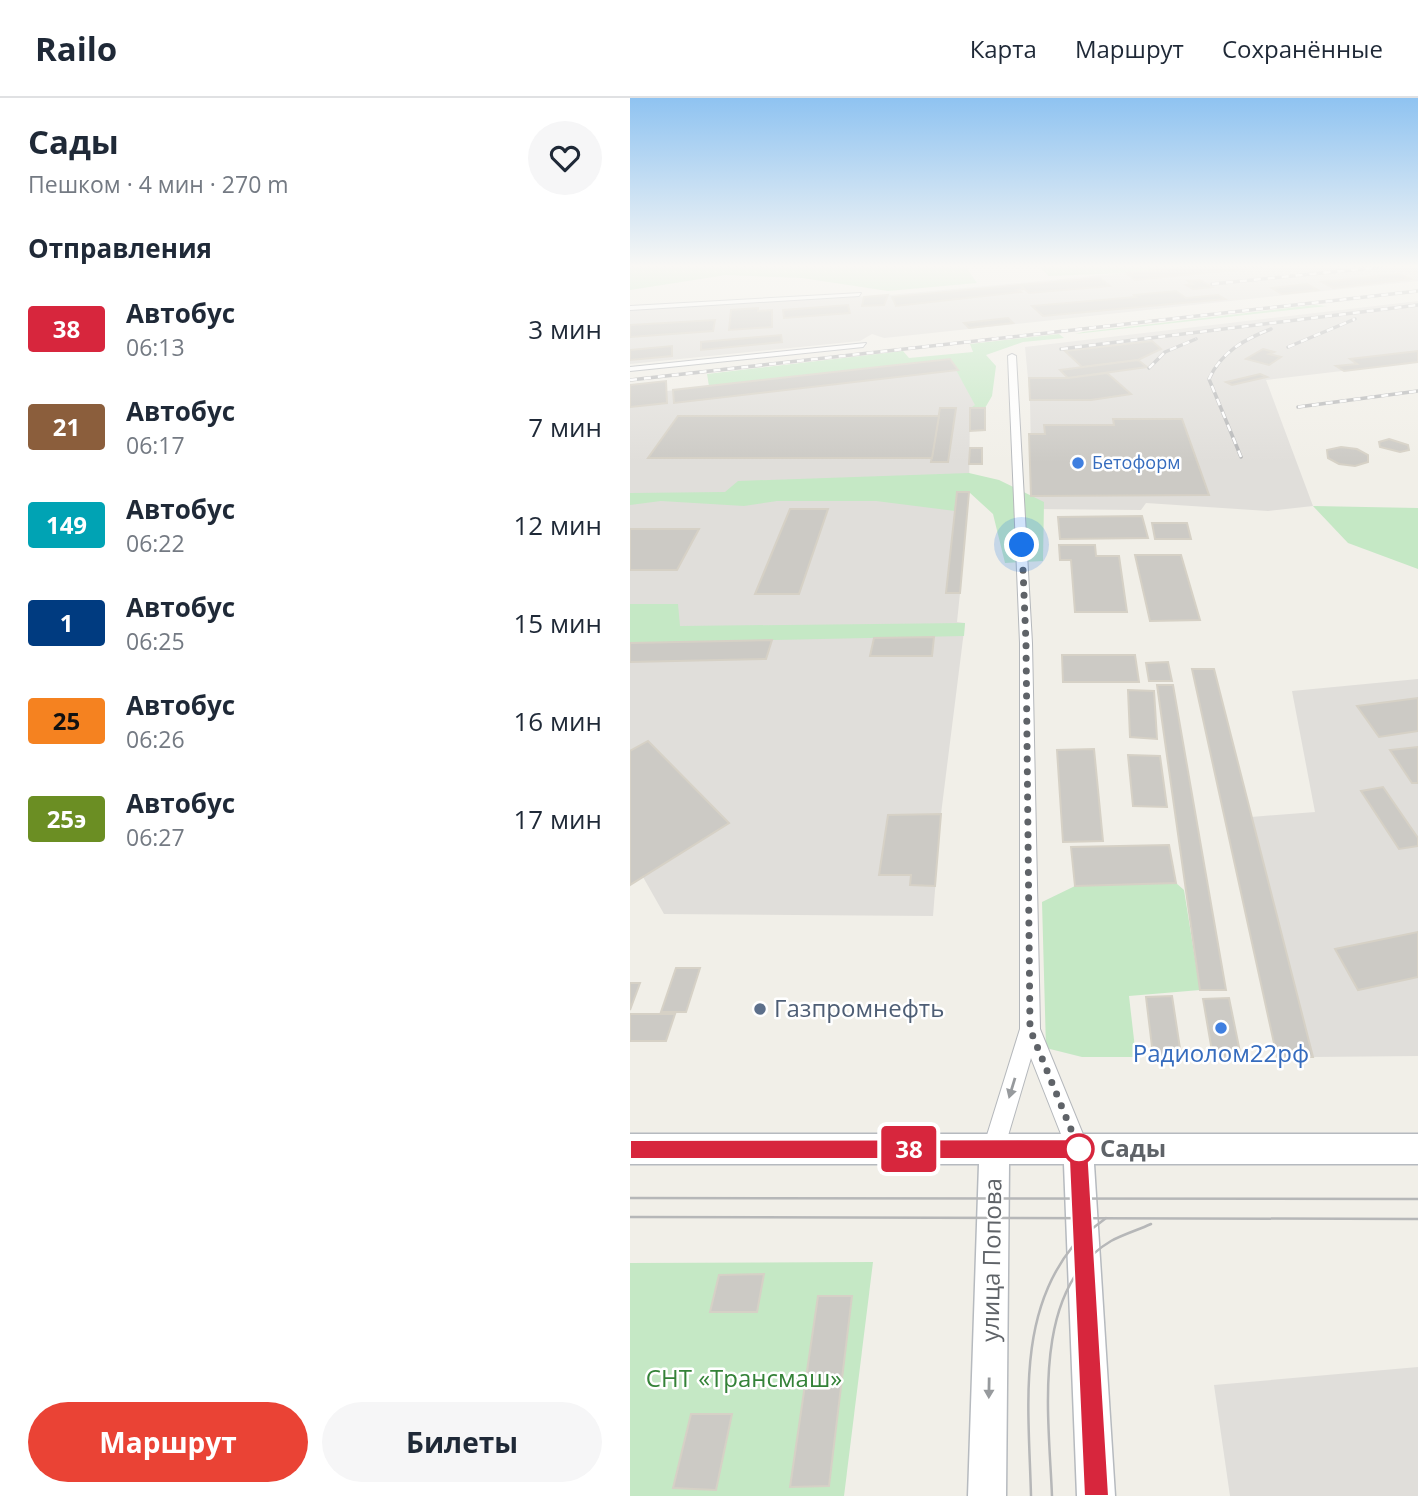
<!DOCTYPE html>
<html lang="ru">
<meta charset="utf-8">
<style>
body{margin:0;font-family:"Open Sans",sans-serif;background:#f6f6f7;color:#1f2937;height:100vh;display:flex;flex-direction:column;font-size:26px;white-space:nowrap}
*{box-sizing:border-box;margin:0}
p{font-size:23px;color:#747a83}
.icon{flex:none;width:38px;height:38px;fill:none;stroke:currentColor;stroke-width:2;stroke-linecap:round;stroke-linejoin:round}
.map{position:relative;flex:1;overflow:hidden}
.sheet{display:flex;flex-direction:column;background:#fff;width:630px}
.sheet>*{flex:none}
.badge{padding:0 14px;border-radius:5px;font-size:24px;line-height:46px}
.you{position:absolute;width:35px;height:35px;margin:-18px;border:5px solid #fff;border-radius:50%;background:#1a73e8;box-shadow:0 0 0 10px #1a73e833}
.map>.badge{position:absolute;translate:-50% -50%;box-shadow:0 0 0 4px #fff}
h2{padding:0 28px;font-size:26px;line-height:63px}
.round{display:grid;place-items:center;flex:none;width:74px;height:74px;border-radius:37px;background:#f6f6f7}
.head{display:flex;align-items:center;justify-content:space-between;height:119px;padding:0 28px}
h1{font-size:33px;font-weight:700;line-height:52px}
.button{display:flex;gap:14px;margin-top:auto;padding:14px 28px}
.button a{flex:1;height:80px;border-radius:42px;background:#ea4335;color:#fff;font-size:28px;font-weight:700;line-height:80px;text-align:center}
.button a+a{background:#f6f6f7;color:#1f2937}
ul{padding:0;list-style:none}
li{display:flex;align-items:center;gap:21px;height:98px;padding:0 28px}
li div{flex:1}
li b{display:block;font-size:26px}
li em{font-style:normal}
li .badge{min-width:77px;font-weight:700;text-align:center}
header{display:flex;align-items:center;gap:42px;box-sizing:border-box;height:98px;padding:0 35px;background:#fff;border-bottom:2px solid #e0e1e3}
header strong{font-size:33px}
nav{display:flex;gap:38px;margin-inline-start:auto;font-size:24px}
main{display:flex;flex:1;min-height:0}
.map>svg:first-child{display:block}
</style>
<header>
<strong>Railo</strong>
<nav><a>Карта</a><a>Маршрут</a><a>Сохранённые</a></nav>
</header>
<main>
<section class="sheet">
<div class="head"><div><h1>Сады</h1><p>Пешком · 4 мин · 270 m</p></div><a class="round"><svg class="icon" aria-label="heart" viewBox="0 0 24 24"><path d="M12 20l-8-8c-3-5 5-10 8-4 3-6 11-1 8 4z"/></svg></a></div>
<h2>Отправления</h2>
<ul>
<li><span class="badge" style="background:#d7263d;color:#fff">38</span><div><b>Автобус</b><p>06:13</p></div><em>3 мин</em></li>
<li><span class="badge" style="background:#8b5e3c;color:#fff">21</span><div><b>Автобус</b><p>06:17</p></div><em>7 мин</em></li>
<li><span class="badge" style="background:#00a3b4;color:#fff">149</span><div><b>Автобус</b><p>06:22</p></div><em>12 мин</em></li>
<li><span class="badge" style="background:#003b80;color:#fff">1</span><div><b>Автобус</b><p>06:25</p></div><em>15 мин</em></li>
<li><span class="badge" style="background:#f58220;color:#111">25</span><div><b>Автобус</b><p>06:26</p></div><em>16 мин</em></li>
<li><span class="badge" style="background:#6b8e23;color:#fff">25э</span><div><b>Автобус</b><p>06:27</p></div><em>17 мин</em></li>
</ul>
<div class="button"><a>Маршрут</a><a>Билеты</a></div>
</section>
<div class="map">
<svg width="788" height="1398" viewBox="0 0 788 1398">
<rect width="100%" height="100%" fill="#f1efe8"/>
<g fill="#e0deda">
<path d="M559,169H788V183L264,239L254,240L242,236L230,243L0,266V212L259,197Z"/>
<path d="M788,203V264L636,282L683,408L638,413L516,405L511,412L402,411L400,302L395,249Z"/>
<path d="M320,261L346,307L340,310L339,394H327L316,495H330L327,524L335,525L311,716L303,818L34,816L13,779L0,787V287L36,283L37,293Z"/>
<path d="M788,581V958L683,959L621,719L685,714L662,593Z"/>
<path d="M788,1269V1398H600L584,1287Z"/>
</g>
<g fill="#c5e8c5">
<path d="M0,169H336L347,185L258,193L172,180L96,177L0,192Z"/>
<path d="M409,169H558L496,175L419,178Z"/>
<path d="M684,207L697,208L445,236L453,234Z"/>
<path d="M429,236L434,240L393,244L356,257L366,268L362,298L355,310H340L345,307L320,261L79,288L77,276L273,253L279,260L343,254L340,246Z"/>
<path d="M339,375L369,382L414,404L413,463L375,465L363,416L339,394H328L325,413L246,403H147L114,408L31,403L0,407V395L95,394L108,383Z"/>
<path d="M683,408L788,410V471L718,445Z"/>
<path d="M0,506H48L50,528L335,525L334,538L0,545Z"/>
<path d="M546,785L554,792L570,892L499,898L506,959H452L416,950L412,804L445,788Z"/>
<path d="M243,1164L214,1398H0V1165Z"/>
</g>
<g fill="#cccac5" stroke="#d6d1c6" stroke-width="2">
<path d="M559,169H634L505,182L496,175Z"/>
<path d="M769,176L781,181L703,190L692,184Z"/>
<path d="M470,180L480,188L399,195L390,187Z"/>
<path d="M570,182L582,189L563,191L556,187L563,186L558,183Z"/>
<path d="M677,186L688,192L652,196L642,190Z"/>
<path d="M390,187L394,191L388,192L391,194L266,208L262,199Z"/>
<path d="M546,193L556,200L588,197L595,201L413,218L402,208L506,199L504,197Z"/>
<path d="M258,197L254,207L232,208L234,199Z"/>
<path d="M218,207L220,215L154,220L153,212Z"/>
<path d="M128,210V213L142,212V229L99,232L101,212Z"/>
<path d="M378,220L383,225L339,230L334,225Z"/>
<path d="M85,222L83,233L0,239V227Z"/>
<path d="M151,237L152,244L71,252V244Z"/>
<path d="M522,243L531,251L508,262L452,269L435,253Z"/>
<path d="M42,248V258L0,262V252Z"/>
<path d="M633,251L644,254L639,256L651,259L639,267L616,261Z"/>
<path d="M788,253V264L714,273L706,268L727,266L720,261Z"/>
<path d="M320,261L328,272L44,305L43,292Z"/>
<path d="M508,262L517,269L438,280L430,272Z"/>
<path d="M477,275L501,296L461,302H400L399,280H438Z"/>
<path d="M630,276L637,279L602,287L596,284Z"/>
<path d="M36,283L37,305L0,309V287Z"/>
<path d="M310,310H326L318,364H301Z"/>
<path d="M340,310H355V332L340,333Z"/>
<path d="M48,318H309L302,360H18Z"/>
<path d="M483,321H552L579,397L401,398L399,336H415L414,327H484Z"/>
<path d="M759,341L778,347L779,352L770,354L750,349L749,344Z"/>
<path d="M711,349L727,351L738,357V364L725,368L709,366L698,360L697,352Z"/>
<path d="M340,350H352V366H339Z"/>
<path d="M327,394H339L330,495H316Z"/>
<path d="M160,411H198L169,496H125Z"/>
<path d="M512,418L518,440L430,441L428,419Z"/>
<path d="M522,425H557L561,441H525Z"/>
<path d="M0,431H69L47,472H0Z"/>
<path d="M429,447H465L466,458H489L497,514H445L441,462H430Z"/>
<path d="M505,457H551L570,522L520,523Z"/>
<path d="M304,539L302,558H240L244,540Z"/>
<path d="M142,542L136,561L0,564V545Z"/>
<path d="M432,557H505L509,584H433Z"/>
<path d="M538,564L542,583H519L516,565Z"/>
<path d="M562,571H584L683,959H647Z"/>
<path d="M527,587H543L596,892H570Z"/>
<path d="M498,592L524,593L527,641L500,639Z"/>
<path d="M788,600V633L749,639L727,608Z"/>
<path d="M18,643L99,725L0,787V653Z"/>
<path d="M788,649V685H782L760,652Z"/>
<path d="M464,651L473,743L433,744L427,652Z"/>
<path d="M498,657L530,658L537,709L503,708Z"/>
<path d="M753,689L788,740V748L769,751L731,693Z"/>
<path d="M311,716L305,788L280,787L281,777H249L258,717Z"/>
<path d="M539,747L546,785L445,788L441,749Z"/>
<path d="M788,834V879L728,892L705,851Z"/>
<path d="M46,870H70L56,914H31Z"/>
<path d="M0,885H10L0,912Z"/>
<path d="M542,898L551,957H523L516,899Z"/>
<path d="M599,900L611,959H583L573,901Z"/>
<path d="M0,916H45L36,943H0Z"/>
<path d="M134,1176L127,1214H80L89,1177Z"/>
<path d="M188,1198H222L199,1388L160,1389Z"/>
<path d="M61,1316H102L86,1392L43,1390Z"/>
</g>
<g fill="none" stroke-linecap="round" stroke-linejoin="round">
<g stroke="#b5b8bc" stroke-width="2">
<g id="minor">
<path d="M231,195L229,198L0,212V208Z"/>
<path d="M236,245L233,249L0,273V269Z"/>
<path d="M382,256L386,258L402,545L410,931L459,1051L456,1059L448,1062L440,1059L401,960L372,1058L364,1061L356,1058L353,1050L390,931V545L378,258Z"/>
</g>
</g>
<g stroke="#b6babf" stroke-width="3">
<path id="secondary" d="M0,1036H788V1066H464L485,1398H447L434,1066H379L376,1398H338L349,1066H0Z"/>
</g>
<use href="#minor" fill="#fff" fill-rule="evenodd"/>
<use href="#secondary" fill="#fff" fill-rule="evenodd"/>
<g stroke="#b6b7b8" stroke-width="2.5">
<path d="M0,1100L788,1101"/>
<path d="M0,1119L788,1121"/>
<path d="M401,1398C399,1313 386,1218 443,1148C452,1137 465,1129 476,1120"/>
<path d="M422,1398C419,1320 400,1190 481,1143C494,1136 508,1132 521,1126"/>
</g>
<g stroke="#b6b7b8" stroke-width="3.5">
<g id="rail">
<path d="M582,186L751,169"/>
<path d="M658,249L725,221"/>
<path d="M431,251L788,207"/>
<path d="M519,270L535,254L566,241"/>
<path d="M0,282L788,193"/>
<path d="M668,309L788,293"/>
<path d="M611,359L579,281C591,254 615,241 641,231"/>
</g>
</g>
<use href="#rail" stroke="#fff" stroke-width="2.5" stroke-dasharray="7" stroke-linecap="butt"/>
</g>
<defs><path id="oneway-solid" d="M-6-.8H1V-3.2L6.5 0L1 3.2V.8H-6Z" transform="scale(1.75)"/></defs>
<g fill="#979a9d">
<use href="#oneway-solid" transform="translate(382 990) rotate(107)"/>
<use href="#oneway-solid" transform="translate(359 1290) rotate(91)"/>
</g>
<linearGradient id="sky" x2="0" y2="1"><stop stop-color="#8fc3f1"/><stop offset="0.46" stop-color="#f9f8f5"/><stop offset="1" stop-color="#f9f8f5" stop-opacity="0"/></linearGradient>
<rect width="788" height="365" fill="url(#sky)"/>
<path fill="#d7263d" stroke="#fff" stroke-width="2" d="M449,1041L455,1044L458,1051L479,1398H454L439,1061H0V1042Z"/>
<g fill="none" stroke-linecap="round" stroke-linejoin="round">
<path stroke="#5f6368" stroke-width="7" stroke-dasharray="0 12.6" d="M392,447L396,545L400,931L449,1051"/>
</g>
<g fill="#3f7fe0" stroke="#fff" stroke-width="2.5">
<circle cx="448" cy="365" r="7"/>
<circle cx="591" cy="930" r="7"/>
</g>
<circle fill="#5c6f8a" stroke="#fff" stroke-width="2.5" cx="130" cy="911" r="7"/>
<circle fill="#fff" stroke="#d7263d" stroke-width="3.5" cx="449" cy="1051" r="14"/>
<g text-anchor="middle" stroke-width="5" stroke-linejoin="round" paint-order="stroke">
<g font-size="18" fill="#366cbe" stroke="#fff" text-anchor="start">
<text x="462" y="371">Бетоформ</text>
</g>
<g font-size="24" fill="#4e5e75" stroke="#fff" text-anchor="start">
<text x="144" y="919">Газпромнефть</text>
</g>
<g font-size="24" fill="#366cbe" stroke="#fff">
<text x="591" y="964">Радиолом22рф</text>
</g>
<g font-size="24" font-weight="bold" fill="#5f6368" stroke="#fff" text-anchor="start">
<text x="470" y="1059">Сады</text>
</g>
<g font-size="24" fill="#5f6368" stroke="#fff">
<text transform="translate(362 1162) rotate(-89)" y="8">улица Попова</text>
</g>
<g font-size="24" fill="#348238" stroke="#fff">
<text x="114" y="1289">СНТ «Трансмаш»</text>
</g>
</g>
</svg>
<div class="you" style="left:392px;top:447px"></div>
<b class="badge" style="left:279px;top:1051px;background:#d7263d;color:#fff">38</b>
</div>
</main>
